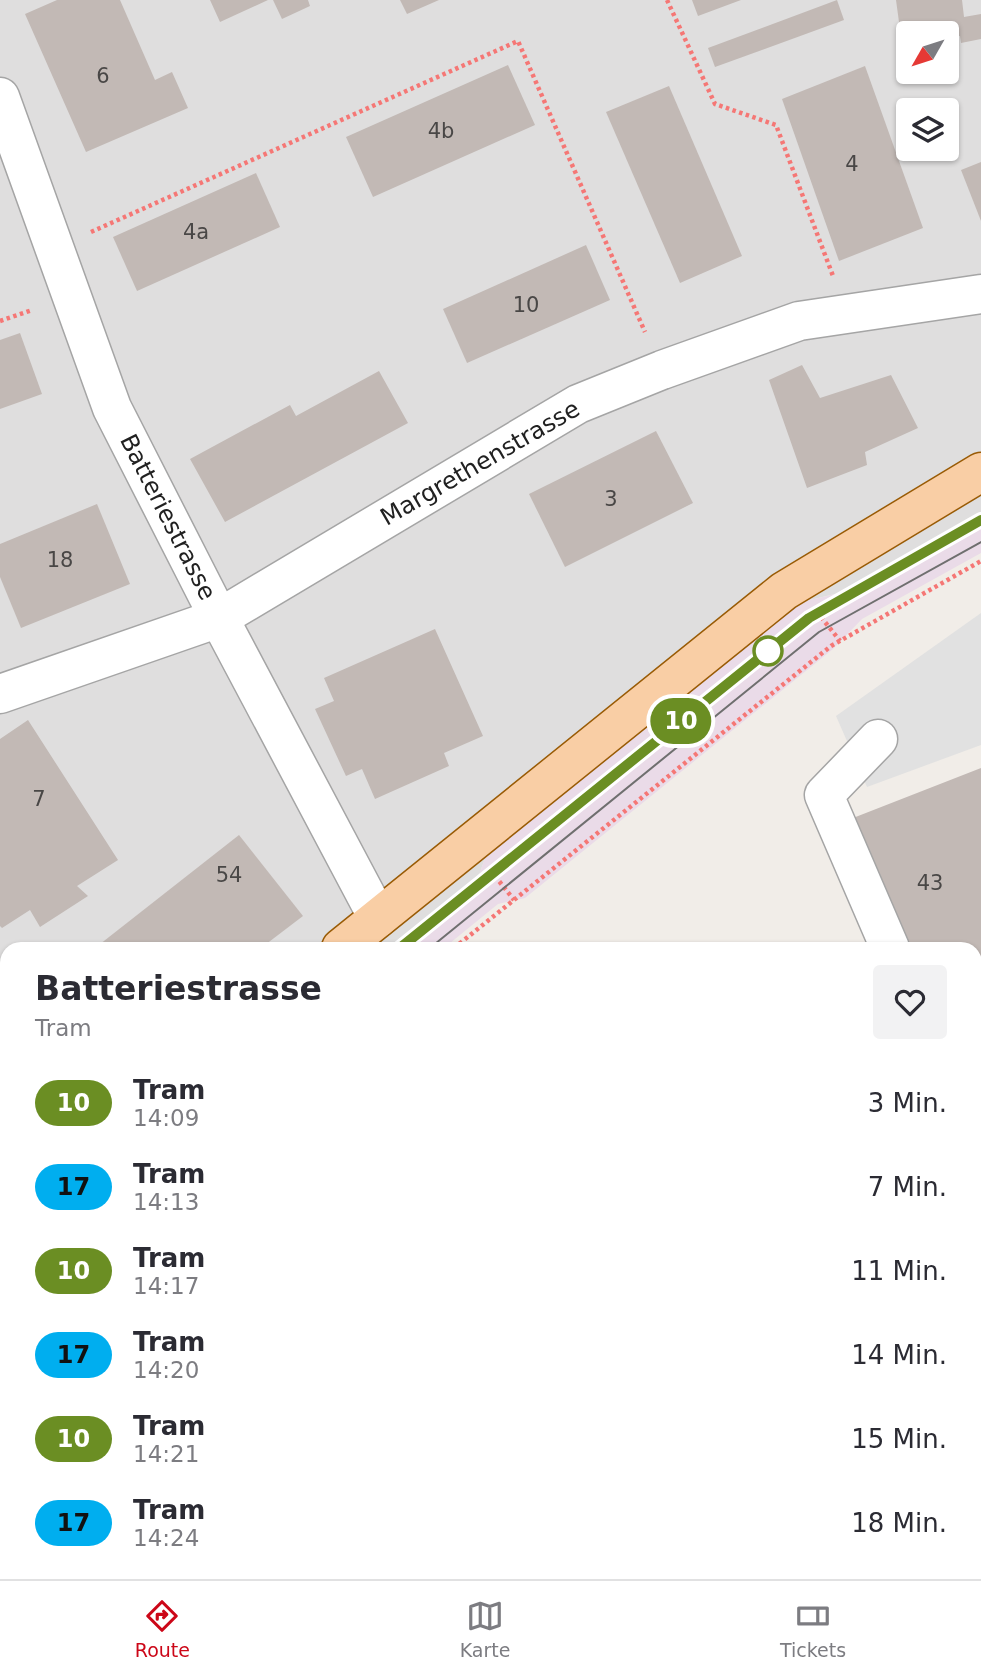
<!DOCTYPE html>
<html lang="de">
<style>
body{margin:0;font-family:"DejaVu Sans",sans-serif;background:#f2f2f3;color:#2b2b33;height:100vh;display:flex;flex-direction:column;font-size:26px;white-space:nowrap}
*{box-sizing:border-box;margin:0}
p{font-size:23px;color:#7c7c81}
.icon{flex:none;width:38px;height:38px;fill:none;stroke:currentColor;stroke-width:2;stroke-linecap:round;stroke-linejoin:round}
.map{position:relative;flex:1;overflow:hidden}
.details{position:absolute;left:0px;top:942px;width:982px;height:639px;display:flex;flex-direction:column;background:#fff;border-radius:21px 21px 0 0;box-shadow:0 2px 5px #0004}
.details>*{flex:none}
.badge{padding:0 14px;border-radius:23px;font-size:24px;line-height:46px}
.needle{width:46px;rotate:231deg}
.tools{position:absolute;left:896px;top:21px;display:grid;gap:14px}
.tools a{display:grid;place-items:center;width:63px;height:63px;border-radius:7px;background:#fff;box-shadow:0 2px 5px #0004;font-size:35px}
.map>.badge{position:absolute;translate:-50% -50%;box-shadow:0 0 0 4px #fff}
.round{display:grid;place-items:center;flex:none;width:74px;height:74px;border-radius:7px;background:#f2f2f3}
.overview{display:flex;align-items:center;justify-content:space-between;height:119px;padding:0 35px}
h1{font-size:33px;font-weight:800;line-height:52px}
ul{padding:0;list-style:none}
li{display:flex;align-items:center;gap:21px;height:84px;padding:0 35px}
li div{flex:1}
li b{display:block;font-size:26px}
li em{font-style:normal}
li .badge{min-width:77px;font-weight:700;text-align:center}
.menu{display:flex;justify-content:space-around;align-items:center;height:98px;border-top:2px solid #e1e1e2;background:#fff;font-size:19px;color:#7c7c81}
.menu a{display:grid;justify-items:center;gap:4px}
.menu .selected{color:#cc0718}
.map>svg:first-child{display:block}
</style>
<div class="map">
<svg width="981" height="1579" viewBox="0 0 981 1579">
<rect width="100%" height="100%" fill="#f1ede8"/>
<g fill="#dfdede" fill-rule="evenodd">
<path d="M0,0H981V513L839,593L797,603L488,850L479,875L389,948H7V1257L0,1262ZM908,33H947V72H908ZM908,110H947V149H908Z"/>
<path d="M981,1194V1579H560L564,1573H975V1196Z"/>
<path d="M7,1305V1573H190L193,1579H0V1311Z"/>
</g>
<g fill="#eadbe8">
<path d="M981,513V553L862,619L833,649L525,898L498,904L444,948H389L479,875L488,850L797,603L840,593Z"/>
<path d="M7,1257V1305L0,1311V1262Z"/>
</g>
<path fill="#e1e1e1" d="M981,613V745L867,787L836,716Z"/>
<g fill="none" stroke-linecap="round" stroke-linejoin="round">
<g stroke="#abd6dd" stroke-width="75">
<path d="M975,1130L981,1128"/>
<path d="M506,1579L510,1573"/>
</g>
</g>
<g fill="#c2b9b5">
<path d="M57,0H120L155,80L172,72L188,108L86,152L25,14Z"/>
<path d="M210,0H268L220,22Z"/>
<path d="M273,0H308L310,6L282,19Z"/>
<path d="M400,0H439L407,14Z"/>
<path d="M692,0H741L698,16Z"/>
<path d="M837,0L844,20L715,67L708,48Z"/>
<path d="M896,0H962L964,17L981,14V39L961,43L960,36L947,38V33H908V43L902,44Z"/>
<path d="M508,65L535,125L373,197L346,137Z"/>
<path d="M865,66L923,228L839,261L782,99Z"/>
<path d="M669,86L742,256L680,283L606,112Z"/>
<path d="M981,162V221L961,170Z"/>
<path d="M256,173L280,227L137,291L113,237Z"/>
<path d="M586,245L610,300L467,363L443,309Z"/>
<path d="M20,333L42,394L0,409V340Z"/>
<path d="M802,365L820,398L891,375L918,428L865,452L867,465L807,488L769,380Z"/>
<path d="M379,371L408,423L225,522L190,459L290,405L296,416Z"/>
<path d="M656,431L693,503L565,567L529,494Z"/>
<path d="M97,504L130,584L21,628L0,577V544Z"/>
<path d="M435,629L483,736L444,753L449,766L375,799L362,769L346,776L315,709L334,701L324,678Z"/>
<path d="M28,720L118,860L77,886L88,896L40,927L30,910L2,928L0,926V739Z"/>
<path d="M981,768V1016L975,1013V948H906L853,818Z"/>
<path d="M239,835L303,916L261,948H95Z"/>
<path d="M7,1014V1106L0,1111V1019Z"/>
<path d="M975,1341L981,1351V1579H797L794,1573H975Z"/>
<path d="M7,1376V1417L0,1408V1382Z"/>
<path d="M0,1439L7,1448V1462L0,1467Z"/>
<path d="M0,1488L7,1497V1521L0,1526Z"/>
<path d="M136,1573H187L178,1579H155L153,1575L146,1579H139Z"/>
</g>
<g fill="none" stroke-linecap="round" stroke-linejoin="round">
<g stroke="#a5a5a5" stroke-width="41">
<g id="minor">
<path d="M0,97L112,408L219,618L378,918"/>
<path d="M0,694L219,618L578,404L662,370L799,321L981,294"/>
<path d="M878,739L824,795L890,948"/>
<path d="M975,1038L981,1040"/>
<path d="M975,1228L981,1225"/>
<path d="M975,1282L981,1292"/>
<path d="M710,1573L713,1579"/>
<path d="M756,1573L759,1579"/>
</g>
</g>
<g stroke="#995b05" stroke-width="41">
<g id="major">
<path d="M341,948L784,591L981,472"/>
<path d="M0,1226L7,1221"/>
</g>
</g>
<g stroke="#f57775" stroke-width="4.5" stroke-dasharray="3.5 3.5" stroke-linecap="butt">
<path d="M667,0L715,104L776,125L833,276"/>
<path d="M91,232L518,41L645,332"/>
<path d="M0,321L32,310"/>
<path d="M821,617L840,641"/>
<path d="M495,876L514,900"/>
<path d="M454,948L831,646L981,561"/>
<path d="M0,1327L7,1321"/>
<path d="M652,1573L654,1579"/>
<path d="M565,1579L570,1573"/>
</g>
<use href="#minor" stroke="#fff" stroke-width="38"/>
<use href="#major" stroke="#f9cea5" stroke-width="38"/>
<g stroke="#6f6f6f" stroke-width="2">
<path d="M400,948L809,618L981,520"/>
<path d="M430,948L819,632L981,542"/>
<path d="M0,1275L7,1269"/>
<path d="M0,1300L7,1294"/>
</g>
</g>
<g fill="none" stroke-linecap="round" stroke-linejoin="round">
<g stroke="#fff" stroke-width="16">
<path id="line" d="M400,948L809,618L981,520"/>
</g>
<use href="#line" stroke="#6b8e23" stroke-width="10"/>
</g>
<circle fill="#fff" stroke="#6b8e23" stroke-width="3.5" cx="768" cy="651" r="14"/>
<g text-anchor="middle" stroke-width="6" stroke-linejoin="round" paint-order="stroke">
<g font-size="21" fill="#494746">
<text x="103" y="83">6</text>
<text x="441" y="138">4b</text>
<text x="852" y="171">4</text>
<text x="196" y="239">4a</text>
<text x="526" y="312">10</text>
<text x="611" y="506">3</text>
<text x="60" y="567">18</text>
<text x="39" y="806">7</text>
<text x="229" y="882">54</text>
<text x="930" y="890">43</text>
</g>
<g font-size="24" fill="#212121" stroke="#fff">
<text transform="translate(480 463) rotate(-30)" y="8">Margrethenstrasse</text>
<text transform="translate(168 517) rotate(63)" y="8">Batteriestrasse</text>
</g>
</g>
</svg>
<div class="tools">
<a><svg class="needle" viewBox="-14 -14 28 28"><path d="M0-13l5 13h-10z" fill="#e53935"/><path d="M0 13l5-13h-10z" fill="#7c7c81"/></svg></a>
<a><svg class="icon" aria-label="layers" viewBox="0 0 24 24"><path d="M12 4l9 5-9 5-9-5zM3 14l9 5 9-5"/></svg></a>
</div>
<b class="badge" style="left:681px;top:721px;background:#6b8e23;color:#fff">10</b>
<section class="details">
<div class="overview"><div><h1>Batteriestrasse</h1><p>Tram</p></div><a class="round"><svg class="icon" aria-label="heart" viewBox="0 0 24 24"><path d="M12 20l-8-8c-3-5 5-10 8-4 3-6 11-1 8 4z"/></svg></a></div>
<ul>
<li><span class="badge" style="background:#6b8e23;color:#fff">10</span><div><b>Tram</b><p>14:09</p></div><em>3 Min.</em></li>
<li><span class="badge" style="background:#00aeef;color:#111">17</span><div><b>Tram</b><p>14:13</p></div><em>7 Min.</em></li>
<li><span class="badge" style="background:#6b8e23;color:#fff">10</span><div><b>Tram</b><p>14:17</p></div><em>11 Min.</em></li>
<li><span class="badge" style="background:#00aeef;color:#111">17</span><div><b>Tram</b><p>14:20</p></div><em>14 Min.</em></li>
<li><span class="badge" style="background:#6b8e23;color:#fff">10</span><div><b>Tram</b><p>14:21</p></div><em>15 Min.</em></li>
<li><span class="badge" style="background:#00aeef;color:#111">17</span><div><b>Tram</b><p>14:24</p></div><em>18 Min.</em></li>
</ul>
</section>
</div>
<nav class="menu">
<a class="selected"><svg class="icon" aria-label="directions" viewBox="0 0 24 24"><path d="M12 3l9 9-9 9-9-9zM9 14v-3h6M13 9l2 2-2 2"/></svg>Route</a>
<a><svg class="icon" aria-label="map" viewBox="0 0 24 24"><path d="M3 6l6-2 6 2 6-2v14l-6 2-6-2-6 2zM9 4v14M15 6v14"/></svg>Karte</a>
<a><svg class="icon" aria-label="tickets" viewBox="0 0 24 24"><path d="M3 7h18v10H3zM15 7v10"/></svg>Tickets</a>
</nav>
